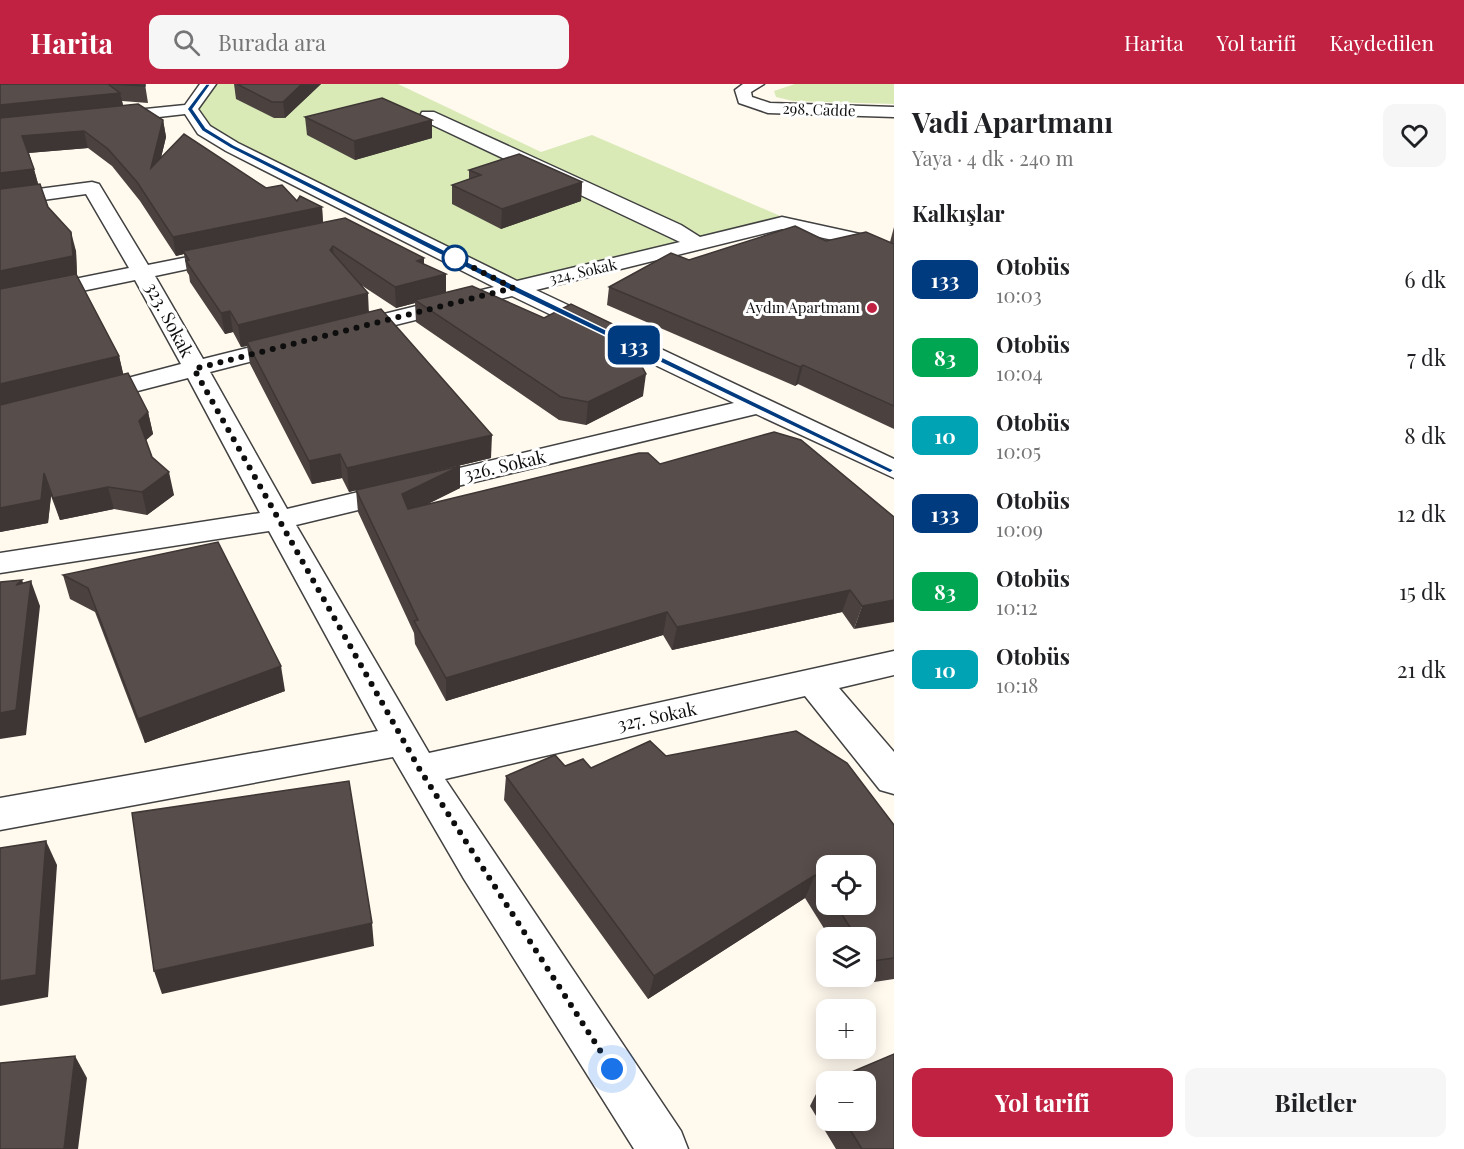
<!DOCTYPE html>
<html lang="tr">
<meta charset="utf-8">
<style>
body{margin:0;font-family:"Playfair Display",serif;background:#f6f6f6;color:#202124;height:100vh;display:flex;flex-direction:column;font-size:22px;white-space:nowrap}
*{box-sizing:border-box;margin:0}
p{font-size:20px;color:#757577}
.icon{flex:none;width:33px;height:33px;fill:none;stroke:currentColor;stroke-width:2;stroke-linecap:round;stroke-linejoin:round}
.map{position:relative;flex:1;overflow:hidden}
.details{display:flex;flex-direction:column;background:#fff;width:570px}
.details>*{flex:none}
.badge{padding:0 12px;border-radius:9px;font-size:21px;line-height:39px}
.fabs{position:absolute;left:816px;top:771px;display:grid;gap:12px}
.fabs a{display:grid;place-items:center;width:60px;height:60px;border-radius:12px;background:#fff;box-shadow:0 3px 15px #0003;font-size:30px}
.you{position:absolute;width:30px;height:30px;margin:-15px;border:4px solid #fff;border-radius:50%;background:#1a73e8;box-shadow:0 0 0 9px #1a73e833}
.map>.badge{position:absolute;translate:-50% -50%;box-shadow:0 0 0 3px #fff}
h2{padding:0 18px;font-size:22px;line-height:54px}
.round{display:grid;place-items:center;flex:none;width:63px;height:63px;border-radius:12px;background:#f6f6f6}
.headline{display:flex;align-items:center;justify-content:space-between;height:102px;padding:0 18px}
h1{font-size:28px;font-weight:700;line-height:45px}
.action{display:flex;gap:12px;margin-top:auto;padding:12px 18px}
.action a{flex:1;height:69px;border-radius:12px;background:#c12242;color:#fff;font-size:24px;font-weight:700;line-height:69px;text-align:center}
.action a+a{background:#f6f6f6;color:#202124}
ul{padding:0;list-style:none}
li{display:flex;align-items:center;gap:18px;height:78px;padding:0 18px}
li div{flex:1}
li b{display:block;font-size:22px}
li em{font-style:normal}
li .badge{min-width:66px;font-weight:700;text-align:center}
header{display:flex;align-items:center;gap:36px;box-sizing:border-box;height:84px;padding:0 30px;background:#c12242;color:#fff}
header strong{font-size:28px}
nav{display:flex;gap:33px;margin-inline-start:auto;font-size:21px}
.search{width:420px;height:54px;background:#f6f6f6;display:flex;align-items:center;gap:15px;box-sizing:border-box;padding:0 21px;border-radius:12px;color:#757577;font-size:22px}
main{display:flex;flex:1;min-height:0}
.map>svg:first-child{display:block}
</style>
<header>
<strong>Harita</strong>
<div class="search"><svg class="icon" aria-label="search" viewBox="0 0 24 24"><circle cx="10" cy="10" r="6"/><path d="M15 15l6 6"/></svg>Burada ara</div>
<nav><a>Harita</a><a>Yol tarifi</a><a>Kaydedilen</a></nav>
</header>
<main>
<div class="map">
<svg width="894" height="1065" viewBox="0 0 894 1065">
<rect width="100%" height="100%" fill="#fff9ee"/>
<g fill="#d9eab7">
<path d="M208,0H398L541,68L592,51L785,134L782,139L513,204L232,63L190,25Z"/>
<path d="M795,0H894V20L793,17L776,13L774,7Z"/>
</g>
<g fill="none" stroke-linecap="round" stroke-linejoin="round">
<g stroke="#414141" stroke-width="3">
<g id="minor">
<path d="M200,0H216L198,25L210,42L238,59L517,197L680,158L422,36L420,32L422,28H434L681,141L700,153L782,133L869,152L894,164V178L856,161L782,145L536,206L894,375V394L756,330L296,441L429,669L894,567V591L839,604L894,668V710L880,706L805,612L445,695L681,1047L688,1065H634L464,795L393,673L0,746V714L378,647L269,447L0,489V469L260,429L188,294L91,319L82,316L78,311L82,306L181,280L135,196L0,224V210L129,184L86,110L0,122V110L92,98L99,100L148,181L228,165L235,167L239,171L235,175L155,192L203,275L291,253L300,255L303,260L300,265L210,288L287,425L734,319L512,212L347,253L339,251L335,246L339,241L494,203L226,67L198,50L185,30L106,39L98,34L106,29L185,21Z"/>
<path d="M743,0H764L751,8L752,13L770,19L894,23V33L768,29L739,19L735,6Z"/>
</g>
</g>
<use href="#minor" fill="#fff" fill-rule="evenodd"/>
</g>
<g fill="#4b4240" fill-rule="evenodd">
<path d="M0,0H145L148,19L122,17L123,22L163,36L166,53L161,74L266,104L297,117L322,123L323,138L446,190V208L643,312L586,341L559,336L416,238L415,219L396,224L358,199L369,228L491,374L365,404H460L426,421L660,380L894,433L854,545L842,528L672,566L663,551L446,617L415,560L414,549L358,428L356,406L349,408L342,394L312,400L250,280L247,262L241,263L233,248L225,250L190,198L189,191L187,188L184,170L176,172L140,117L112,82L88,64L29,69L38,100L48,123L76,167L77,192L119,272L123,290L148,328L153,350L146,356L152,373L174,411L147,431L114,425L60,436L51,412L48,439L0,448Z"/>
<path d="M234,0H321L285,34H274L236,15Z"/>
<path d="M305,33L432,54L355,76L307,51Z"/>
<path d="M469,86L582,98L581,117L501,145L452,120V101L469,95Z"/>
<path d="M894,143V345L798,300L795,302L607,221L609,203L826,157L890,158Z"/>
<path d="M63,491L285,607L145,659L95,528L70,515Z"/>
<path d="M666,672L894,741V895L861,900L856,892H866V854H830L805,814L648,915L504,716L506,692L565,682L591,684ZM826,782L866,820H826Z"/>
<path d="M826,998V1036H866L894,1065H836L810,1022L821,1000Z"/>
</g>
<g fill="#3d3634">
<path d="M302,0H321L285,34L283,18Z"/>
<path d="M120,9L124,25L0,38V21Z"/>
<path d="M163,36L166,53L154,102L151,84Z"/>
<path d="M432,36V54L355,76L354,57Z"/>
<path d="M84,47L88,64L27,69L22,52Z"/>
<path d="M34,85L39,103L0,108V89Z"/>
<path d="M582,98L581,117L501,145L502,125Z"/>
<path d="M322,123L323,142L183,167L184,170L176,172L173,153Z"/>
<path d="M71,148L76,167L77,192L0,208V187Z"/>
<path d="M333,162L335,183L330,166Z"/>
<path d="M424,174V195L446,190V211L415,216V219L396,224L395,203L417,177Z"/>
<path d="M368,209L369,231L247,258V262L241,263L238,241Z"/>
<path d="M230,227L233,248L225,250L221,229Z"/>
<path d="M119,272L124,293L0,324V300Z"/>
<path d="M803,281L798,300L795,302L800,283Z"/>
<path d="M646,290L643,312L586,341L588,318Z"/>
<path d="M148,328L153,350L144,358L139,337Z"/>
<path d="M492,351L491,374L349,408L347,384Z"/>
<path d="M340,370L342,394L312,400L309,377Z"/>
<path d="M460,382V404L403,432L402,410Z"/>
<path d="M169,388L174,411L147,431L142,408Z"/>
<path d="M44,389L51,412L48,439L0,448V424Z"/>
<path d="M108,403L114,425L60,436L53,414Z"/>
<path d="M22,496L29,514L31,497L40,522L26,651L0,655V629L16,501Z"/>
<path d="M850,506L842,528L672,566L677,543Z"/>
<path d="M894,516V538L854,545L862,522Z"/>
<path d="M667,528L663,551L446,617V594Z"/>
<path d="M281,582L285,607L145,659L138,635Z"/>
<path d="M46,757L57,781L48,913L0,922V897Z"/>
<path d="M815,791L805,814L648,915L654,892Z"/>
<path d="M372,839L374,862L162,910L154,887Z"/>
<path d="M75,972L87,994L78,1065H64Z"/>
</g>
<g fill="#574d4a" stroke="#3d3634" stroke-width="1.5">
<path d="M0,0H145V2L108,0L120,9L0,21Z"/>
<path d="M237,0H302L283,18H272Z"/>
<path d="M382,14L432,36L354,57L305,33Z"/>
<path d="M138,20L163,36L151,84L184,50L266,104L282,101L297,117L300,112L322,123L173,153L137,98L108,65L84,47L22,52L34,85L0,89V34Z"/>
<path d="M519,70L582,98L502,125L452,101L481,91L469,86Z"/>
<path d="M40,100L48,123L71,148L73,172L0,187V105Z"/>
<path d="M345,134L424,174L417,177L446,190L395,203L333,162L330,166L368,209L238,241L230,227L221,229L186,177L189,176L183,167Z"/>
<path d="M795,142L826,157L866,148L894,160V322L803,281L800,283L609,203L671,169L689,176Z"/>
<path d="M76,190L119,272L0,300V205Z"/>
<path d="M472,202L544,234L571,220L621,244L646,290L588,318L561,313L415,216Z"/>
<path d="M381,225L492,351L347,384L340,370L309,377L247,258Z"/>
<path d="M128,289L148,328L139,337L152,373L169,388L142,408L108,403L53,414L44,389L41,416L0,424V321Z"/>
<path d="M774,348L801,356L894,433V516L862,522L850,506L677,543L667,528L446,594L414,537L418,536L356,406L460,382L402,410L408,425L639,369H648L660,380Z"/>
<path d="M218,458L281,582L138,635L88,504L63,491Z"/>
<path d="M22,496L16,501L31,497L16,626L0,629V498Z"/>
<path d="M796,647L847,679L894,741V874L873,877L866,866V854H857L835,820H866V782H826V808L815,791L654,892L506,692L555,671L565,682L583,675L591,684L650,657L666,672Z"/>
<path d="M349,697L372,839L154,887L132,729Z"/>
<path d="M46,757L36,891L0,897V764Z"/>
<path d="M894,970V1065H862L844,1036H866V998H828Z"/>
<path d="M75,972L64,1065H0V979Z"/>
<path d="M826,998V1009L821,1000Z"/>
</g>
<path fill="#003b80" stroke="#fff" stroke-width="1.5" d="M206,0H211L193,25L206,44L234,61L516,202L894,386L890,389L510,206L230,64L202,47L187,25Z"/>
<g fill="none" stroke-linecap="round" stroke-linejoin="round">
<path stroke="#0e0e0e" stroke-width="6" stroke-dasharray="0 10.8" d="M455,174L513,204L194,285L420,686L612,985"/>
</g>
<circle fill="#fff" stroke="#003b80" stroke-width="3" cx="455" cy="174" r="12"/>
<circle fill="#c12242" stroke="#fff" stroke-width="2" cx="872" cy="224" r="6"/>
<g text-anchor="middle" stroke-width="6" stroke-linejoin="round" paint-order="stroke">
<g font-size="15" fill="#0e0e0e" stroke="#fff">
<text transform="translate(819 26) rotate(2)" y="5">298. Cadde</text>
<text transform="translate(583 188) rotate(-13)" y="5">324. Sokak</text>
</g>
<g font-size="15" fill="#0e0e0e" stroke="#fff" text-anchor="end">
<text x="860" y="229">Aydın Apartmanı</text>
</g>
<g font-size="18" fill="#0e0e0e" stroke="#fff">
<text transform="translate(169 236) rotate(62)" y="6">323. Sokak</text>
<text transform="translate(505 382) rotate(-13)" y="6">326. Sokak</text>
<text transform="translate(657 633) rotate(-12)" y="6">327. Sokak</text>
</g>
</g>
</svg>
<div class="fabs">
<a><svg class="icon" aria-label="locate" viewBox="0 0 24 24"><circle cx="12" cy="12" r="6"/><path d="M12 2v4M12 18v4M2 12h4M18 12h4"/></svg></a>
<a><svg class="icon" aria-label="layers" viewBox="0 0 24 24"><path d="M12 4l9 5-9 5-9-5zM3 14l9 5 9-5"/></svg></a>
<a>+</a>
<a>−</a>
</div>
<div class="you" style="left:612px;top:985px"></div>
<b class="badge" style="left:634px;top:261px;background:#003b80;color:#fff">133</b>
</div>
<section class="details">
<div class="headline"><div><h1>Vadi Apartmanı</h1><p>Yaya · 4 dk · 240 m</p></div><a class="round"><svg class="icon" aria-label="heart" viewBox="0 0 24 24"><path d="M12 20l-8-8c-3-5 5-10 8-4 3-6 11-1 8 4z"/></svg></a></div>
<h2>Kalkışlar</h2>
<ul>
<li><span class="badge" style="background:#003b80;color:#fff">133</span><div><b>Otobüs</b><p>10:03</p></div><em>6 dk</em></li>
<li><span class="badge" style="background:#00a651;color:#fff">83</span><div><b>Otobüs</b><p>10:04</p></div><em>7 dk</em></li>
<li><span class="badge" style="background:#00a3b4;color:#fff">10</span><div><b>Otobüs</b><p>10:05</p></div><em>8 dk</em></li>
<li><span class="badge" style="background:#003b80;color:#fff">133</span><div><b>Otobüs</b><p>10:09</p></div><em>12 dk</em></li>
<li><span class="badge" style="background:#00a651;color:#fff">83</span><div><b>Otobüs</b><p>10:12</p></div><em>15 dk</em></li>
<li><span class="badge" style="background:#00a3b4;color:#fff">10</span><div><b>Otobüs</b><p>10:18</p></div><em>21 dk</em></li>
</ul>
<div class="action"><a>Yol tarifi</a><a>Biletler</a></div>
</section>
</main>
